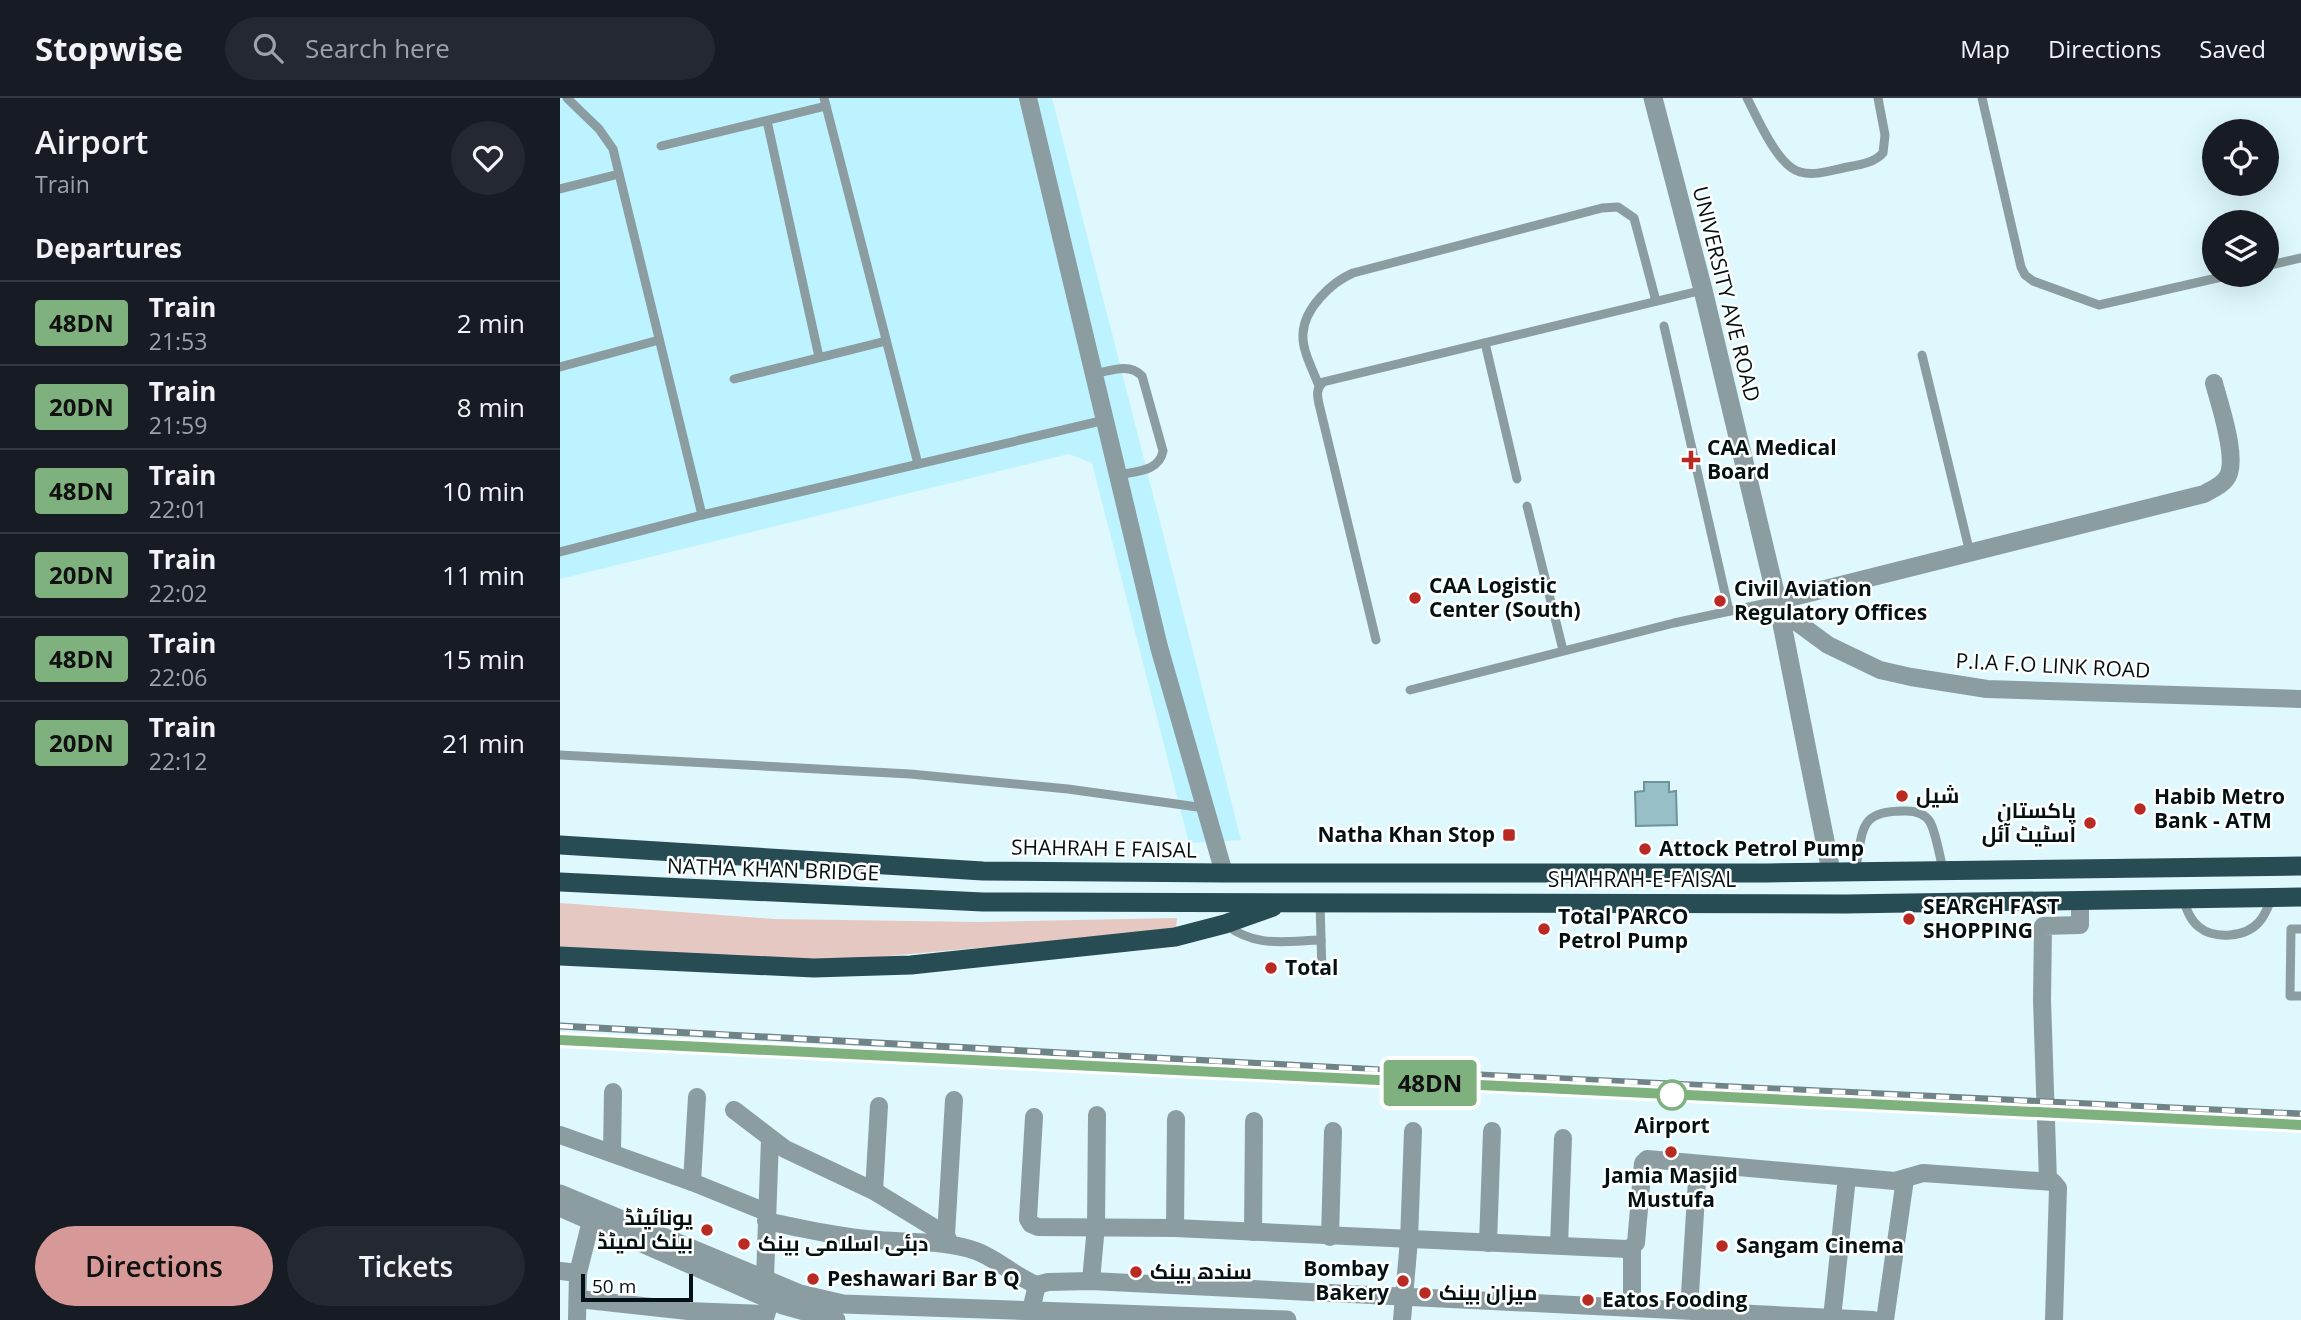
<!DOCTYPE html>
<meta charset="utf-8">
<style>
body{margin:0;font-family:"Open Sans",Cairo,sans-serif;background:#242831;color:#f1f3f6;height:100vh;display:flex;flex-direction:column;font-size:26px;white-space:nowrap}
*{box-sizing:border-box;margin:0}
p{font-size:23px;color:#9ea1a6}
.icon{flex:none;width:38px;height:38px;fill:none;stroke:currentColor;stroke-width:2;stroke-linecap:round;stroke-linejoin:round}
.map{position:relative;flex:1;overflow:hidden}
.details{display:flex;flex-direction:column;background:#171b24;width:560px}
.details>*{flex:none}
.badge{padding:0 14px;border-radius:5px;font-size:24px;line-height:46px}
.buttons{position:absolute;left:1642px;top:21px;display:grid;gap:14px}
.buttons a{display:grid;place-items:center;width:77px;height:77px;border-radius:50%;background:#171b24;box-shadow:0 7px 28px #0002;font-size:35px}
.scale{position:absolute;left:21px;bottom:18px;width:112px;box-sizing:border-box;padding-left:7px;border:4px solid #031114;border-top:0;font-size:19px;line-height:24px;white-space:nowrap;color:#031114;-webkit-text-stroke:5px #fff;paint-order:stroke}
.map>.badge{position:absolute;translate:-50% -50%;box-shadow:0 0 0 4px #fff}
h2{padding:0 35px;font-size:26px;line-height:63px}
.round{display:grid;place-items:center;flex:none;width:74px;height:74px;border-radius:37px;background:#242831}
.overview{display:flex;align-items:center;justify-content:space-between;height:119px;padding:0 35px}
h1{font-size:33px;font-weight:600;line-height:52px}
.cta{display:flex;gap:14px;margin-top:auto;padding:14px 35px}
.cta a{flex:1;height:80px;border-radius:42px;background:#d79997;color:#111;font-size:28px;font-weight:600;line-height:80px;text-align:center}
.cta a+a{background:#242831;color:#f1f3f6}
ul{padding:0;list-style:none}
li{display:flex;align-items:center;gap:21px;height:84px;padding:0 35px;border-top:2px solid #363941}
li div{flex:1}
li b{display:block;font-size:26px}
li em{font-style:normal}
li .badge{min-width:77px;font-weight:700;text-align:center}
header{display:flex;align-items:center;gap:42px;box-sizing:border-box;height:98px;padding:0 35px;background:#171b24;border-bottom:2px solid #363941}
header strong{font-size:33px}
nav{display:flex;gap:38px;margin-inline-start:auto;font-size:24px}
.search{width:490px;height:63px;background:#242831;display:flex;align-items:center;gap:18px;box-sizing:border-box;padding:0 24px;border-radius:38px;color:#9ea1a6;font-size:26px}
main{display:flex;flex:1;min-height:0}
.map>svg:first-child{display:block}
</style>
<header>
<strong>Stopwise</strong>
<div class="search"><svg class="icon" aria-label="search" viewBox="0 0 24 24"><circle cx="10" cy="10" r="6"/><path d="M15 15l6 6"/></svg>Search here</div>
<nav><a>Map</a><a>Directions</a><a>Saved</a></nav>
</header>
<main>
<section class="details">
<div class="overview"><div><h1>Airport</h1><p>Train</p></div><a class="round"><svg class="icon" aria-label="heart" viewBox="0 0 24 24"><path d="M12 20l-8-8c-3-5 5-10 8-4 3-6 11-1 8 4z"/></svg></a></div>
<h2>Departures</h2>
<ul>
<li><span class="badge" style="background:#7fb17f;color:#111">48DN</span><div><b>Train</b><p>21:53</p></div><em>2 min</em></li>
<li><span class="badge" style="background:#7fb17f;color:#111">20DN</span><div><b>Train</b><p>21:59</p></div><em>8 min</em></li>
<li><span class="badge" style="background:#7fb17f;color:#111">48DN</span><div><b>Train</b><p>22:01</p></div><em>10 min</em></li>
<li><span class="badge" style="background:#7fb17f;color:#111">20DN</span><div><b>Train</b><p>22:02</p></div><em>11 min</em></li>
<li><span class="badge" style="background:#7fb17f;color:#111">48DN</span><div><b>Train</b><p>22:06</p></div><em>15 min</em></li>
<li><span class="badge" style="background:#7fb17f;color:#111">20DN</span><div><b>Train</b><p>22:12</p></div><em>21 min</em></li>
</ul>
<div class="cta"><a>Directions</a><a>Tickets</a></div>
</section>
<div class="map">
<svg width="1741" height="1222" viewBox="0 0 1741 1222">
<rect width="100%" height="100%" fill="#def8fd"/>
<path fill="#bdf3fe" d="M0,0H492L681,742L629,745L532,365L509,356L0,481Z"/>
<path fill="#e6c8c3" d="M0,805L214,821L419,824L617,820L616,832L250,865L0,850Z"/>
<path fill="#96bfc7" stroke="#6b949c" stroke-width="2" d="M1084,684H1109V694L1116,693L1117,727L1076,728L1075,694L1084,693Z"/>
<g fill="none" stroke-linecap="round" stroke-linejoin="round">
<g stroke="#8c9da1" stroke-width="9">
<path d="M7,0L39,31L53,51L142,417L545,322"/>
<path d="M264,0L358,366"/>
<path d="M1187,0C1197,19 1218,69 1240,74C1254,78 1269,73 1283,70C1297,67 1313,66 1323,55L1325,37L1318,0"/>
<path d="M1422,0L1461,169L1465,177L1473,183L1539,207L1670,177"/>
<path d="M207,23L259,259"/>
<path d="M101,48L266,8"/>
<path d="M0,91L59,76"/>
<path d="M1706,168L1741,160"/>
<path d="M1104,228L1169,513"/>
<path d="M925,245L957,381"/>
<path d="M1362,257L1410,455"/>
<path d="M0,269L99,242"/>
<path d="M534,276C550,273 569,264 582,278L603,353C599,374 576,373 558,377"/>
<path d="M174,281L326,243"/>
<path d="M759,288C753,272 742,253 743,236C744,210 772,184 793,175L1042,110L1058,109L1074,120L1096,203"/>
<path d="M967,408L1003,552"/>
<path d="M0,454L142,417"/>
<path d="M816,542L759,306C757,297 756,291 763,284L1143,192"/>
<path d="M850,592L1114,525L1217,503"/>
<path d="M0,657L350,676L508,691L645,710"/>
<path d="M1295,773C1304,732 1297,712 1346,713C1355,713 1365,716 1370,724C1376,735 1380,759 1383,772"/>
<path d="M1623,801C1627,812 1630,822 1639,829C1655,842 1686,839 1699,824C1705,818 1708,808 1712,800"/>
<path d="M760,804L762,875"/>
<path d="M666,827C697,850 724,843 761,842"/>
<path d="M1741,831H1731L1730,898H1741"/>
</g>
<g stroke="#8c9da1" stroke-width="18">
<path d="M468,0L599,549L664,775"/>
<path d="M1217,503L1644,396C1651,392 1661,388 1666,381C1680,364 1659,305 1654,285"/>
<path d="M1219,511L1268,547L1320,572L1351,579L1427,591L1741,601"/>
<path d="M174,1012L225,1051L314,1093L386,1137"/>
<path d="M474,1019L468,1121L471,1126L478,1129L615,1130L1067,1151L1072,1149"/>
<path d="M0,1037L132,1084L206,1114"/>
<path d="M52,1055L53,994"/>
<path d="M1488,1083L1482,902L1483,828L1520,827V803"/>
<path d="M132,1084L137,999"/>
<path d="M314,1093L319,1008"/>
<path d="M206,1123C244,1131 281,1139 319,1142C351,1145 385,1142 416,1153C438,1161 455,1179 477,1187"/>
<path d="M615,1130L616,1021"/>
<path d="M693,1134L694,1023"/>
<path d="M770,1139L773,1033"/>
<path d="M928,1145L932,1033"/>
<path d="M390,1146L386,1137L394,1002"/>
<path d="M999,1147L1003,1040"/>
<path d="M0,1173L18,1175"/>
<path d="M205,1180L210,1041"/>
<path d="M531,1183L536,1128L537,1017"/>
<path d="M18,1201L128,1213L205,1216"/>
<path d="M1072,1209V1149L1076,1145L1083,1065L1087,1061L1335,1083L1363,1075L1493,1084L1498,1090L1494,1222"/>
<path d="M471,1212L477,1187L488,1184L531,1183L1313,1222"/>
<path d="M1129,1212L1138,1066"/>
<path d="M1272,1220L1287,1079"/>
<path d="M17,1222L18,1175L31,1123"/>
<path d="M842,1222L849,1142L853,1033"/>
<path d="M1325,1222L1345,1081"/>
</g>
<g stroke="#8c9da1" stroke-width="19">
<path d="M1093,0L1143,192L1219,511L1271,773"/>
<path d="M0,1096L240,1196L283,1206L727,1222"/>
<path d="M0,1109L223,1207L276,1222"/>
<path d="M204,1222L214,1189"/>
</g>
<g stroke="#284c54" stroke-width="19">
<path d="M0,747L423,773L664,775H1207L1741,768"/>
<path d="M0,784L423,804L1286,806L1741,799"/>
<path d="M0,858L254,870L351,867L615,839L665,826L713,809"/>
</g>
<g stroke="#708488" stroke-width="7">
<g id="rail">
<path d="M0,928L858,974L1741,1016"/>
<path d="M0,942L1741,1027"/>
</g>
</g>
<use href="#rail" stroke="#fff" stroke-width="4.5" stroke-dasharray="13" stroke-linecap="butt"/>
</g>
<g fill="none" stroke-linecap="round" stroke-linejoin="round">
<g stroke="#fff" stroke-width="16">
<path id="line" d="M0,942L1741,1027"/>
</g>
<use href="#line" stroke="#7fb17f" stroke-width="10"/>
</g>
<g fill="#b82a22" stroke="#fff" stroke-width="2.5">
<path d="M1127.5 351.5h7v7h7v7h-7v7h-7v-7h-7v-7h7z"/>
<circle cx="855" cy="500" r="7"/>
<circle cx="1160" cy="503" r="7"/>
<circle cx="1342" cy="698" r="7"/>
<circle cx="1580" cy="711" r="7"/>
<circle cx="1530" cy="725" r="7"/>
<rect x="942" y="730" width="14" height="14" rx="3.5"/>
<circle cx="1085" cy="751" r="7"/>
<circle cx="1349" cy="821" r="7"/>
<circle cx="984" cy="831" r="7"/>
<circle cx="711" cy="870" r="7"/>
<circle cx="1111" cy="1054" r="7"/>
<circle cx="147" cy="1132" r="7"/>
<circle cx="184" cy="1146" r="7"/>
<circle cx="1162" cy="1148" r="7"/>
<circle cx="576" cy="1174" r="7"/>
<circle cx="253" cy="1181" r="7"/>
<circle cx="843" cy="1183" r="7"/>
<circle cx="865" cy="1195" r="7"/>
<circle cx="1028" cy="1202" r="7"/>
</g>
<circle fill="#fff" stroke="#7fb17f" stroke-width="3.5" cx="1112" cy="997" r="14"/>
<g text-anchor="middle" stroke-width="5" stroke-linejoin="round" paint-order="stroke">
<g font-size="21" fill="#031114" stroke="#fff">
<text transform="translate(1166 196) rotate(76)" y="7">UNIVERSITY AVE ROAD</text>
<text transform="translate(1493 568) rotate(3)" y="7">P.I.A F.O LINK ROAD</text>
<text transform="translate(544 751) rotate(1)" y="7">SHAHRAH E FAISAL</text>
<text transform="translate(213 772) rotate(2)" y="7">NATHA KHAN BRIDGE</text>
<text x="1082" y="789">SHAHRAH-E-FAISAL</text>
</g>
<g font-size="21" font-weight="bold" fill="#031114" stroke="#fff" text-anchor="start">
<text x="1147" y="357">CAA Medical<tspan x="1147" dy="24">Board</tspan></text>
<text x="869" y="495">CAA Logistic<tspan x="869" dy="24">Center (South)</tspan></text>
<text x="1174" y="498">Civil Aviation<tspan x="1174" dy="24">Regulatory Offices</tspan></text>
<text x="1356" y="705">شیل</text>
<text x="1594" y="706">Habib Metro<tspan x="1594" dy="24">Bank - ATM</tspan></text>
<text x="1516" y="720" text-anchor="end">پاکستان<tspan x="1516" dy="24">اسٹیٹ آئل</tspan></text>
<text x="935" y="744" text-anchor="end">Natha Khan Stop</text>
<text x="1099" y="758">Attock Petrol Pump</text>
<text x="1363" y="816">SEARCH FAST<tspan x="1363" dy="24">SHOPPING</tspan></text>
<text x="998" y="826">Total PARCO<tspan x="998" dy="24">Petrol Pump</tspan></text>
<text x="725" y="877">Total</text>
<text x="1111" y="1085" text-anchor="middle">Jamia Masjid<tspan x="1111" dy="24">Mustufa</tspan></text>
<text x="133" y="1127" text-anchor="end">یونائیٹڈ<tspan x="133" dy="24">بینک لمیٹڈ</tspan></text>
<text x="198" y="1153">دبئی اسلامی بینک</text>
<text x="1176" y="1155">Sangam Cinema</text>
<text x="829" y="1178" text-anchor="end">Bombay<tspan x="829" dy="24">Bakery</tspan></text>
<text x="590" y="1181">سندھ بینک</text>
<text x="267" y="1188">Peshawari Bar B Q</text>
<text x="879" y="1202">میزان بینک</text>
<text x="1042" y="1209">Eatos Fooding</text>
</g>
<g font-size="21" font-weight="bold" fill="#031114" stroke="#fff">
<text x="1112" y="1035">Airport</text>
</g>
</g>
</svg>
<div class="buttons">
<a><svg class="icon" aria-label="locate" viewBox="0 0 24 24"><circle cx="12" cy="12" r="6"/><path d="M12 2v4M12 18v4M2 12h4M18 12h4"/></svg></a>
<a><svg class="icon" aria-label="layers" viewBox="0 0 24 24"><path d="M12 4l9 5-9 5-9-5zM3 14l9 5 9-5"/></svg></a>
</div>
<div class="scale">50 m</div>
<b class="badge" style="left:870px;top:985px;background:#7fb17f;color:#111">48DN</b>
</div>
</main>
